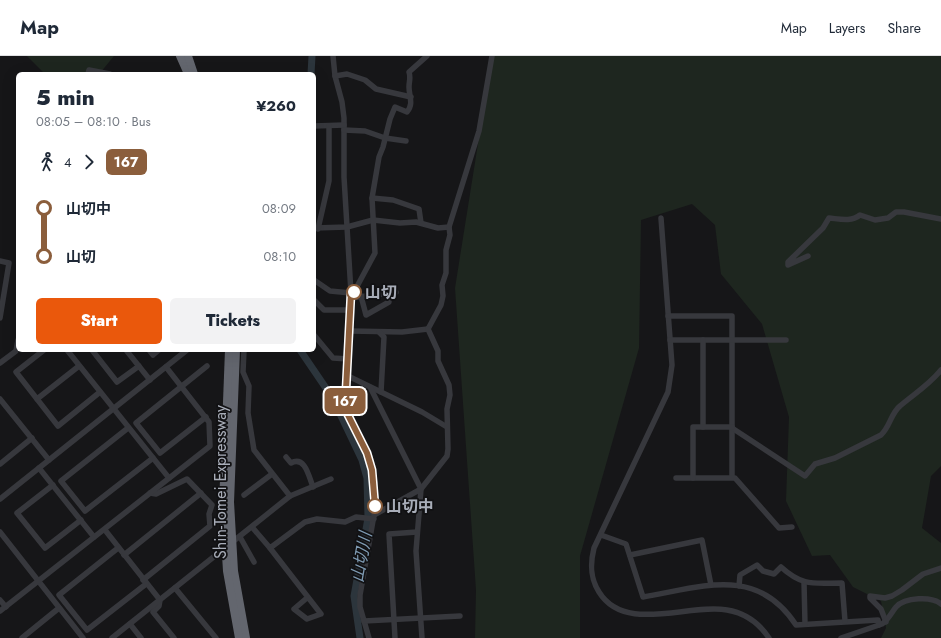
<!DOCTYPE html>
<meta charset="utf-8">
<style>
body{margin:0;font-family:Jost,"Noto Sans JP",sans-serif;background:#f2f2f3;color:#1f2937;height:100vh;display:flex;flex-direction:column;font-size:15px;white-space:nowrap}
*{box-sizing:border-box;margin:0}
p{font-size:13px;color:#747a83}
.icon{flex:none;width:22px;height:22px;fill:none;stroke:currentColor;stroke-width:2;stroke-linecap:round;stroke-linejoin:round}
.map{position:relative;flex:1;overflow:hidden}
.drawer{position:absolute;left:16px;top:16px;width:300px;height:280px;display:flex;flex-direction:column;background:#fff;border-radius:6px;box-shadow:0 4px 16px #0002}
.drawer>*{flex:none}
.badge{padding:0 8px;border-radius:6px;font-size:14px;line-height:26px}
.map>.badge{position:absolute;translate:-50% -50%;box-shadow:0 0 0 2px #fff}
.legs{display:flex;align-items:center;gap:6px;height:44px;padding:0 20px;font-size:13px}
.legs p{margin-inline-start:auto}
.summary{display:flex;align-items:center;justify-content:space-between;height:68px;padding:0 20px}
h1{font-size:22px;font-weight:800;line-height:30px}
.primary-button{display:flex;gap:8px;margin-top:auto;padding:8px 20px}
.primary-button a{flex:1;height:46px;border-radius:6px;background:#ea580c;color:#fff;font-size:16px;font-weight:800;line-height:46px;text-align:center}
.primary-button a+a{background:#f2f2f3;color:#1f2937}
ul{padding:0 20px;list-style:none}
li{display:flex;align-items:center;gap:14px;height:48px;font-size:15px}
li i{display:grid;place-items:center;width:6px;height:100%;margin:0 5px;background:currentColor}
li i::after{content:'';width:10px;height:10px;margin:-5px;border:3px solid;border-radius:50%;background:#fff}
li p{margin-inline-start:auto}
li:first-child i{background:linear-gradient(#0000 50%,currentColor 0)}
li:last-child i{background:linear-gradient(currentColor 50%,#0000 0)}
header{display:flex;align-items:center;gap:24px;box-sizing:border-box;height:56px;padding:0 20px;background:#fff;border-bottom:1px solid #e0e1e3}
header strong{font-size:19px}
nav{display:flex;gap:22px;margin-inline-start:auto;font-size:14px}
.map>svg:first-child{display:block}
</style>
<header>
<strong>Map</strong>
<nav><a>Map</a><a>Layers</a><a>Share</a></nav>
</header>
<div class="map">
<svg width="941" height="582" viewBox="0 0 941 582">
<rect width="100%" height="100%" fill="#161618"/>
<g fill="#1e261f">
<path d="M27,0H114L100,17L96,18H45Z"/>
<path d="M492,0H941V410L931,420L922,472L941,487V582H881L886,572L881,545L853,531L830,499L812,500L786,445L789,361L762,268L721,218L715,169L692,148L641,164L639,292L580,500V582H475L476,534L455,232Z"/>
</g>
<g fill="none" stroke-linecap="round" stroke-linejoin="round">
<g stroke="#2c353c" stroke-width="7">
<path d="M311,18L312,0"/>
<path d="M300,294L332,341L362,404L367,422L368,462L354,540L360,582"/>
</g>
<g stroke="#37383d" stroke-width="5.5">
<path d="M333,0L335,20L342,46L344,62V121L351,237L345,353L367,397L375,427L374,459L360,539V551L369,582"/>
<path d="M88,18L89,14L110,18"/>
<path d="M335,20L347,18L365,24L376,33L411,41"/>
<path d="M314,70L344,69"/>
<path d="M344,74L365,75L385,82L406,85"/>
<path d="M372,142L393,144L419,153L421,167"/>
<path d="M661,162L672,309L668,336L594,492C590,508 590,522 599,536C625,578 688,547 727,554C745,557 759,567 769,582"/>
<path d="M314,172L347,171L373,164L400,167L416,166L438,172L449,171"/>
<path d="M318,173L329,125V70"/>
<path d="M808,200L788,209V206L823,172L829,162C840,163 851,166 860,159L875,164L888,162L896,156H904L941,163"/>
<path d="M0,205L9,207L0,262"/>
<path d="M314,224L330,235L351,237L354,236L375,197L372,142L379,101L383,91L390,63L395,51L407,56C414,48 409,40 409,31C409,25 411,22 409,16L427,0"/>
<path d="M361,240L366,259L389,246L388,237"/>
<path d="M351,242L396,236"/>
<path d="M314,244L324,254H351"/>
<path d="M668,260H732V421"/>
<path d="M428,273L441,249L443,240L442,229L446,217V194L450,179L449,171L479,75L492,0"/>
<path d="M350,275L402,276L428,273"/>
<path d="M379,276L384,281L381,336"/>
<path d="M314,279L333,302L348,303"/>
<path d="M670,284H786"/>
<path d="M44,294L16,316L58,370L100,336"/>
<path d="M67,294L169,422"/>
<path d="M92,294L117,326L139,310"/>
<path d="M126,294L150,324"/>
<path d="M149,294L153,299L159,294"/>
<path d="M244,294L243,316L249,330L248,357L254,394L290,440"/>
<path d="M0,307L16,295L18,284"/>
<path d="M346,319L422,356L447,371"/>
<path d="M370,331L421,433L416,495L422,582"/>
<path d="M0,343L49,404"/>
<path d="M37,343L79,310"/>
<path d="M206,361L160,397L136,367L207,310"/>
<path d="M703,371V284"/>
<path d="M128,372L61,425L85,455L153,402"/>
<path d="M732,372L805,420L815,408L835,402L881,379C890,371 891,357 900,350C914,338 929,329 941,314"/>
<path d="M286,401L291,407C305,399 309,421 313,431"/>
<path d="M0,408L32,382"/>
<path d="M39,412L94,481"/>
<path d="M676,422H735L779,472L792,471"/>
<path d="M693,422V371H732"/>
<path d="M53,429L17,457L45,492L81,464"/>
<path d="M244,439L272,418"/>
<path d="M0,443L187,294"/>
<path d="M374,459L421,433L447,400L448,393L447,353L450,339L449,329L438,305V295L428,273"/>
<path d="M252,471L270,492L305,466L317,463L345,466L356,461L374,463"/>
<path d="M105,474L160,544L159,550L153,556L174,582"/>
<path d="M0,476L83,582"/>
<path d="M601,479L626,488L643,541C702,531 757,509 796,569L878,564L879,569"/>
<path d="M240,481L254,506"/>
<path d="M118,492L59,539L87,574L146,528"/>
<path d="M270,492L321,558L307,563L294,553L308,541"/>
<path d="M124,499L201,437"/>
<path d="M630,499L702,484L711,529"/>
<path d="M143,524L210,470L209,458L212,449L187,423L156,438L150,437"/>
<path d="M804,526L805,568"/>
<path d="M739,530L740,519L757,509L763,515L774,518L781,511C803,531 814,527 842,527L845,565"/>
<path d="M175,532L216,582"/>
<path d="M0,544L6,551"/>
<path d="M0,555L210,390L209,366L166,311"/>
<path d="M364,565L460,560"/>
<path d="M886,566L881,553L870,542V540L885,542L892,540L902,534L923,518L941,512"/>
<path d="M130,568L141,582"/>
<path d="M22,582L59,552"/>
<path d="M112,582L290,440L331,423"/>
<path d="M395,582L389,478L417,476"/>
<path d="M841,582L882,568C889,563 891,557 896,551C905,541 932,540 941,548"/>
</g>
<g stroke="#63666e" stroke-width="8">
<path d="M180,0L188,18"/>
<path d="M188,0L194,18"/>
<path d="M230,446L236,294"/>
<path d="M223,450L229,294"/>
</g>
<g stroke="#63666e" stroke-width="8">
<path d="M230,446L234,515L246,582"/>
<path d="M223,450L227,515L239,582"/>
</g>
</g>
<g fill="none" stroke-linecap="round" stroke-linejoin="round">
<g stroke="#fff" stroke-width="9">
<path id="line-1" d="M354,236L351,237L345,353L367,397L372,414L375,450"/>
</g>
<use href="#line-1" stroke="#8b5e3c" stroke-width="6"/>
</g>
<g fill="#fff" stroke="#8b5e3c" stroke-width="2">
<circle cx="354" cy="236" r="7"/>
<circle cx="375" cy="450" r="7"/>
</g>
<g text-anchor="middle" stroke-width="3.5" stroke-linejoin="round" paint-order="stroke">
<g font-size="16" font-weight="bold" fill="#a8adb8" stroke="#111113" text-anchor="start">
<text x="365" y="242">山切</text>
<text x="386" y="456">山切中</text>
</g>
<g font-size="16" fill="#a8adb8" stroke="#111113">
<text transform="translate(220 426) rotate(-90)" y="6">Shin-Tomei Expressway</text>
</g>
<g font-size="17" font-style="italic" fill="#7f9bb3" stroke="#111113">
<text transform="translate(361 501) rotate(-80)" y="6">山切川</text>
</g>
</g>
</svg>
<b class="badge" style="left:345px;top:345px;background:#8b5e3c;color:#fff">167</b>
<section class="drawer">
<div class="summary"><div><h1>5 min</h1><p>08:05 – 08:10 · Bus</p></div><b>¥260</b></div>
<div class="legs"><svg class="icon" aria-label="walk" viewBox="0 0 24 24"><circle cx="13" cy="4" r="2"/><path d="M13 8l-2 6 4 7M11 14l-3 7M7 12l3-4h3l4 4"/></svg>4<svg class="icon" aria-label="forward" viewBox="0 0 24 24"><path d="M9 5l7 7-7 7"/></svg><b class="badge" style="background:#8b5e3c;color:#fff">167</b></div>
<ul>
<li><i style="color:#8b5e3c"></i><b>山切中</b><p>08:09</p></li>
<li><i style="color:#8b5e3c"></i><b>山切</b><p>08:10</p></li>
</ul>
<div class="primary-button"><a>Start</a><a>Tickets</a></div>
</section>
</div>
